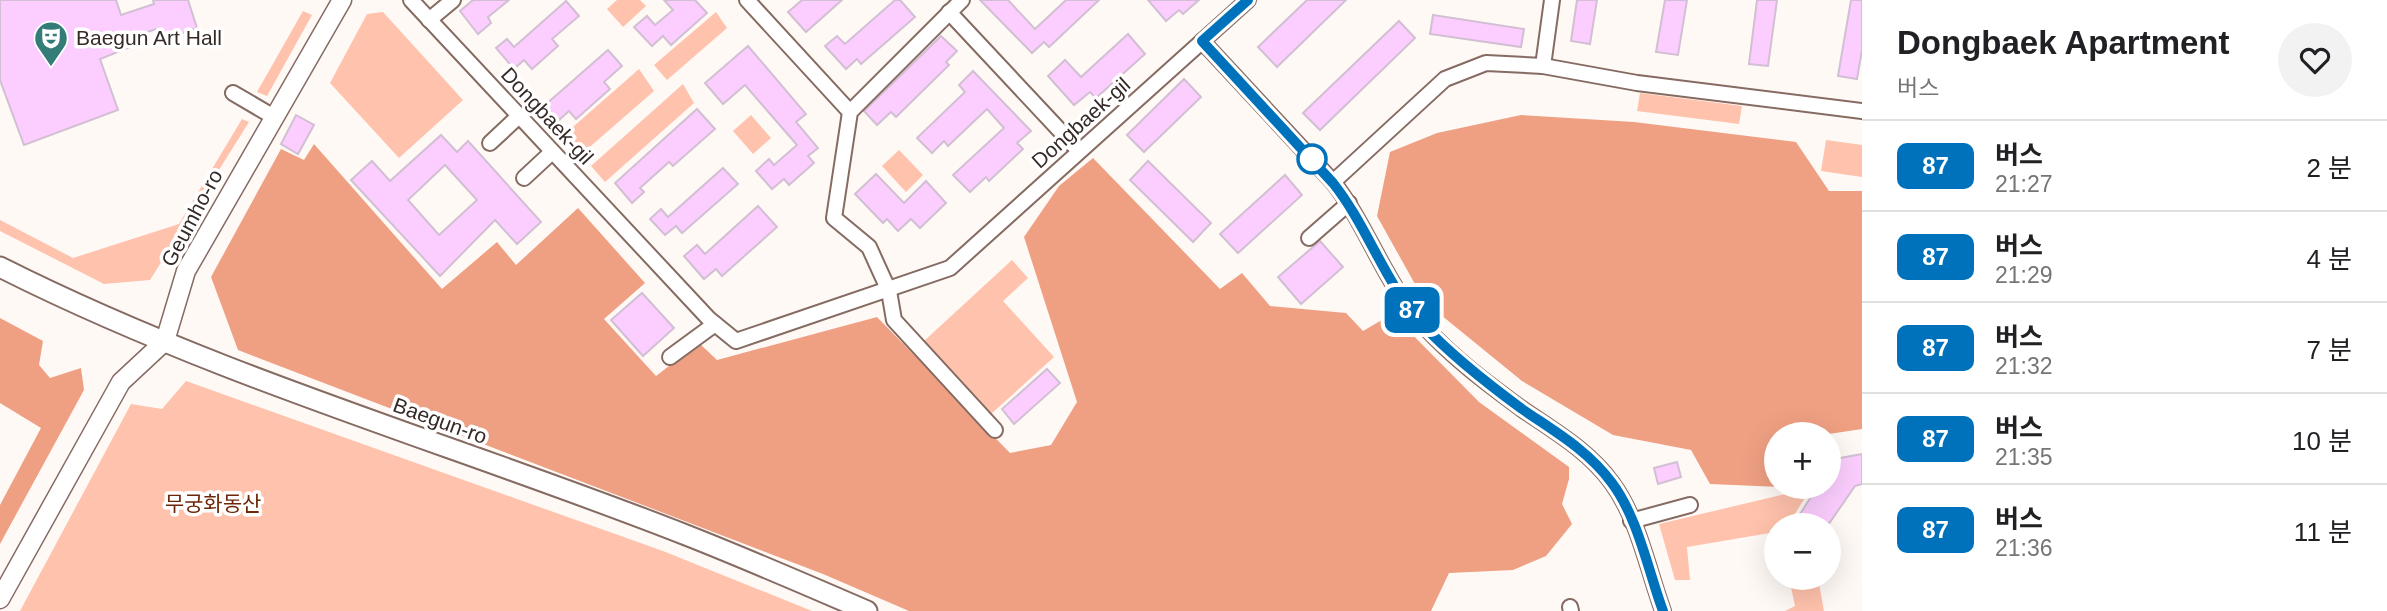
<!DOCTYPE html>
<html lang="ko">
<meta charset="utf-8">
<style>
body{margin:0;font-family:Helvetica,"Noto Sans KR",sans-serif;background:#f2f2f2;color:#202124;height:100vh;display:flex;flex-direction:column;font-size:26px;white-space:nowrap}
*{box-sizing:border-box;margin:0}
p{font-size:23px;color:#757577}
.icon{flex:none;width:38px;height:38px;fill:none;stroke:currentColor;stroke-width:2;stroke-linecap:round;stroke-linejoin:round}
.map{position:relative;flex:1;overflow:hidden}
.side{display:flex;flex-direction:column;background:#fff;width:525px}
.side>*{flex:none}
.badge{padding:0 14px;border-radius:10px;font-size:24px;line-height:46px}
.fabs{position:absolute;left:1764px;top:422px;display:grid;gap:14px}
.fabs a{display:grid;place-items:center;width:77px;height:77px;border-radius:50%;background:#fff;box-shadow:0 7px 28px #0002;font-size:35px}
.map>.badge{position:absolute;translate:-50% -50%;box-shadow:0 0 0 4px #fff}
.round{display:grid;place-items:center;flex:none;width:74px;height:74px;border-radius:37px;background:#f2f2f2}
.head{display:flex;align-items:center;justify-content:space-between;height:119px;padding:0 35px}
h1{font-size:33px;font-weight:600;line-height:52px}
ul{padding:0;list-style:none}
li{display:flex;align-items:center;gap:21px;height:91px;padding:0 35px;border-top:2px solid #e0e0e0}
li div{flex:1}
li b{display:block;font-size:26px}
li em{font-style:normal}
li .badge{min-width:77px;font-weight:700;text-align:center}
main{display:flex;flex:1;min-height:0}
.map>svg:first-child{display:block}
</style>
<main>
<div class="map">
<svg width="1862" height="611" viewBox="0 0 1862 611">
<rect width="100%" height="100%" fill="#fff9f6"/>
<g fill="#ffc2ac">
<path d="M617,0H640L646,6L623,27L607,9Z"/>
<path d="M303,11L312,15L267,96L257,92Z"/>
<path d="M383,12L463,100L399,158L330,83L367,14Z"/>
<path d="M716,12L727,28L667,80L654,65Z"/>
<path d="M639,69L654,91L584,152L566,133Z"/>
<path d="M683,84L694,103L605,182L591,166Z"/>
<path d="M1640,93L1742,106L1739,124L1637,111Z"/>
<path d="M751,115L771,138L753,154L733,131Z"/>
<path d="M242,119L249,122L150,280L104,284L0,231V220L73,258L179,224Z"/>
<path d="M1826,140L1862,145V177L1821,171Z"/>
<path d="M899,150L923,175L906,192L882,166Z"/>
<path d="M1012,260L1028,278L1003,301L1054,357L990,415L923,342Z"/>
<path d="M186,381L663,551L812,611H20L131,404L162,409Z"/>
<path d="M1811,488L1788,525H1776V532L1687,547L1690,580H1675L1659,524Z"/>
<path d="M1789,578H1818L1824,611H1785L1795,606Z"/>
</g>
<g fill="#efa083">
<path d="M1521,115L1634,122L1796,142L1829,191H1862V429L1829,434H1776V486L1780,487L1710,484L1691,450L1613,435L1522,381L1425,302L1377,216L1390,152L1437,133Z"/>
<path d="M314,144L442,289L497,242L516,265L578,208L645,283L604,319L656,376L699,343L717,360L877,317L1010,453L1051,445L1077,402L1024,237L1059,186L1093,158L1220,289L1242,273L1270,306L1346,313L1363,331L1392,314L1479,402L1569,467V479L1562,504L1572,524L1546,556L1513,570L1449,573L1431,611H909L823,574L238,350L211,277L281,149L304,160Z"/>
<path d="M0,318L43,341L39,365L50,378L81,368L84,390L0,544V505L41,428L0,403Z"/>
</g>
<g fill="#fcceff" stroke="#d2bfd3" stroke-width="2" fill-rule="evenodd">
<path d="M0,0H116L121,15L154,4L153,0H188L197,28L164,40L159,28L130,38L133,46L100,59L118,110L24,145L0,80Z"/>
<path d="M473,0H509L488,17L491,23L478,34L460,11Z"/>
<path d="M664,0H695L707,13L671,45L663,36L652,46L634,27L647,16L655,25L673,10Z"/>
<path d="M802,0H842L806,32L788,12Z"/>
<path d="M895,0H900L915,17L861,64L857,59L846,69L825,46L837,36L845,44Z"/>
<path d="M980,0H1008L1035,29L1066,0H1099L1049,47L1044,42L1032,53Z"/>
<path d="M1148,0H1199L1183,14L1179,10L1166,21Z"/>
<path d="M1307,0H1346L1277,67L1258,47Z"/>
<path d="M1577,0H1597L1590,44L1571,41Z"/>
<path d="M1665,0H1687L1678,55L1656,52Z"/>
<path d="M1757,0H1777L1768,66L1749,64Z"/>
<path d="M1851,0H1862V50L1857,79L1838,76Z"/>
<path d="M566,1L579,16L552,39L558,46L532,69L524,60L514,69L496,48L507,39L514,47Z"/>
<path d="M1433,15L1524,29L1521,47L1430,34Z"/>
<path d="M1399,21L1415,38L1320,130L1303,113Z"/>
<path d="M1128,34L1145,54L1096,98L1090,92L1074,105L1048,76L1065,60L1081,77Z"/>
<path d="M941,36L957,51L946,62L949,65L896,117L891,112L877,125L864,111Z"/>
<path d="M748,46L806,114L796,122L818,148L808,156L814,163L789,185L784,179L772,189L756,171L769,159L774,165L797,145L745,85L723,104L705,83Z"/>
<path d="M608,50L622,66L604,82L610,89L576,119L569,111L559,120L545,105Z"/>
<path d="M973,71L1031,131L1017,143L1023,149L989,181L986,177L970,192L953,175L1004,128L987,109L948,146L944,141L932,153L917,138L965,92L959,85Z"/>
<path d="M1184,79L1201,97L1144,152L1127,135Z"/>
<path d="M697,109L715,129L673,166L669,162L640,188L644,192L632,203L615,183Z"/>
<path d="M296,115L314,125L298,154L281,144Z"/>
<path d="M441,135L457,152L468,141L541,222L517,244L495,220L440,276L351,180L372,161L390,181ZM445,165L477,200L439,235L408,200Z"/>
<path d="M1148,161L1211,223L1193,242L1130,180Z"/>
<path d="M723,168L738,184L682,233L676,226L665,235L650,219L661,209L668,217Z"/>
<path d="M876,174L904,203L926,181L946,203L920,228L911,219L898,231L887,219L883,223L855,194Z"/>
<path d="M1285,175L1302,195L1238,253L1220,234Z"/>
<path d="M758,206L777,227L722,276L716,269L704,279L684,256L697,245L705,254Z"/>
<path d="M1320,241L1343,267L1301,304L1278,277Z"/>
<path d="M642,293L674,328L643,356L611,320Z"/>
<path d="M1047,369L1060,383L1014,424L1002,409Z"/>
<path d="M1862,454V484L1855,486L1828,525H1793L1818,486H1829V470L1835,459Z"/>
<path d="M1677,462L1681,477L1658,484L1654,468Z"/>
</g>
<g fill="none" stroke-linecap="round" stroke-linejoin="round">
<g stroke="#856b62" stroke-width="18">
<g id="minor">
<path d="M411,0L709,319L736,341L950,268L1248,0"/>
<path d="M747,0L850,112"/>
<path d="M962,0L850,112L834,218L869,247L889,291L894,320L995,430"/>
<path d="M949,12L1079,151"/>
<path d="M429,20L453,0"/>
<path d="M1202,41L1333,182C1368,227 1385,284 1424,326C1453,358 1488,384 1522,409C1554,431 1588,450 1612,483C1638,518 1648,570 1663,611"/>
<path d="M1543,66L1637,83L1862,111"/>
<path d="M233,93L274,117"/>
<path d="M490,143L519,116"/>
<path d="M524,178L552,152"/>
<path d="M1333,182L1445,79L1486,63L1543,66L1552,0"/>
<path d="M1309,238L1349,203"/>
<path d="M670,357L715,324"/>
<path d="M1631,521L1690,505"/>
<path d="M1570,607L1571,611"/>
</g>
</g>
<g stroke="#856b62" stroke-width="21">
<path id="tertiary" d="M0,599L121,382L165,341L186,271L342,0"/>
</g>
<g stroke="#856b62" stroke-width="23">
<path id="secondary" d="M0,267C220,378 457,445 686,535C747,559 807,585 867,611"/>
</g>
<use href="#minor" stroke="#fff" stroke-width="14"/>
<use href="#tertiary" stroke="#fff" stroke-width="18"/>
<use href="#secondary" stroke="#fff" stroke-width="19"/>
</g>
<g fill="none" stroke-linecap="round" stroke-linejoin="round">
<g stroke="#fff" stroke-width="16">
<path id="line" d="M1248,0L1202,41L1333,183C1368,227 1385,284 1424,326C1453,357 1488,384 1522,409C1554,431 1588,450 1612,483C1638,518 1648,570 1663,611"/>
</g>
<use href="#line" stroke="#0072bc" stroke-width="10"/>
</g>
<defs>
<g id="theatre-pin" transform="scale(1.75)"><path d="M0 17L-7.5 6A9.5 9.5 0 1 1 7.5 6Z" fill="#337c78" stroke="#fff"/><path d="M-5-5.5Q0-4 5-5.5V0Q5 5 0 6Q-5 5-5 0ZM-3.3-2.5H-1v1.5H-3.3ZM1-2.5H3.3v1.5H1ZM-2.8 1Q0 5.5 2.8 1Z" fill="#fff"/></g>
</defs>
<g fill-rule="evenodd">
<use href="#theatre-pin" x="51" y="38"/>
</g>
<circle fill="#fff" stroke="#0072bc" stroke-width="3.5" cx="1312" cy="159" r="14"/>
<g text-anchor="middle" stroke-width="7" stroke-linejoin="round" paint-order="stroke">
<g font-size="21" fill="#352a26" stroke="#fff" text-anchor="start">
<text x="76" y="45">Baegun Art Hall</text>
</g>
<g font-size="21" fill="#352a26" stroke="#fff">
<text transform="translate(547 116) rotate(47)" y="7">Dongbaek-gil</text>
<text transform="translate(1081 123) rotate(-42)" y="7">Dongbaek-gil</text>
<text transform="translate(192 218) rotate(-62)" y="7">Geumho-ro</text>
<text transform="translate(440 421) rotate(20)" y="7">Baegun-ro</text>
</g>
<g font-size="21" fill="#6c2708" stroke="#fff">
<text x="213" y="511">무궁화동산</text>
</g>
</g>
</svg>
<div class="fabs">
<a>+</a>
<a>−</a>
</div>
<b class="badge" style="left:1412px;top:310px;background:#0072bc;color:#fff">87</b>
</div>
<section class="side">
<div class="head"><div><h1>Dongbaek Apartment</h1><p>버스</p></div><a class="round"><svg class="icon" aria-label="heart" viewBox="0 0 24 24"><path d="M12 20l-8-8c-3-5 5-10 8-4 3-6 11-1 8 4z"/></svg></a></div>
<ul>
<li><span class="badge" style="background:#0072bc;color:#fff">87</span><div><b>버스</b><p>21:27</p></div><em>2 분</em></li>
<li><span class="badge" style="background:#0072bc;color:#fff">87</span><div><b>버스</b><p>21:29</p></div><em>4 분</em></li>
<li><span class="badge" style="background:#0072bc;color:#fff">87</span><div><b>버스</b><p>21:32</p></div><em>7 분</em></li>
<li><span class="badge" style="background:#0072bc;color:#fff">87</span><div><b>버스</b><p>21:35</p></div><em>10 분</em></li>
<li><span class="badge" style="background:#0072bc;color:#fff">87</span><div><b>버스</b><p>21:36</p></div><em>11 분</em></li>
</ul>
</section>
</main>
